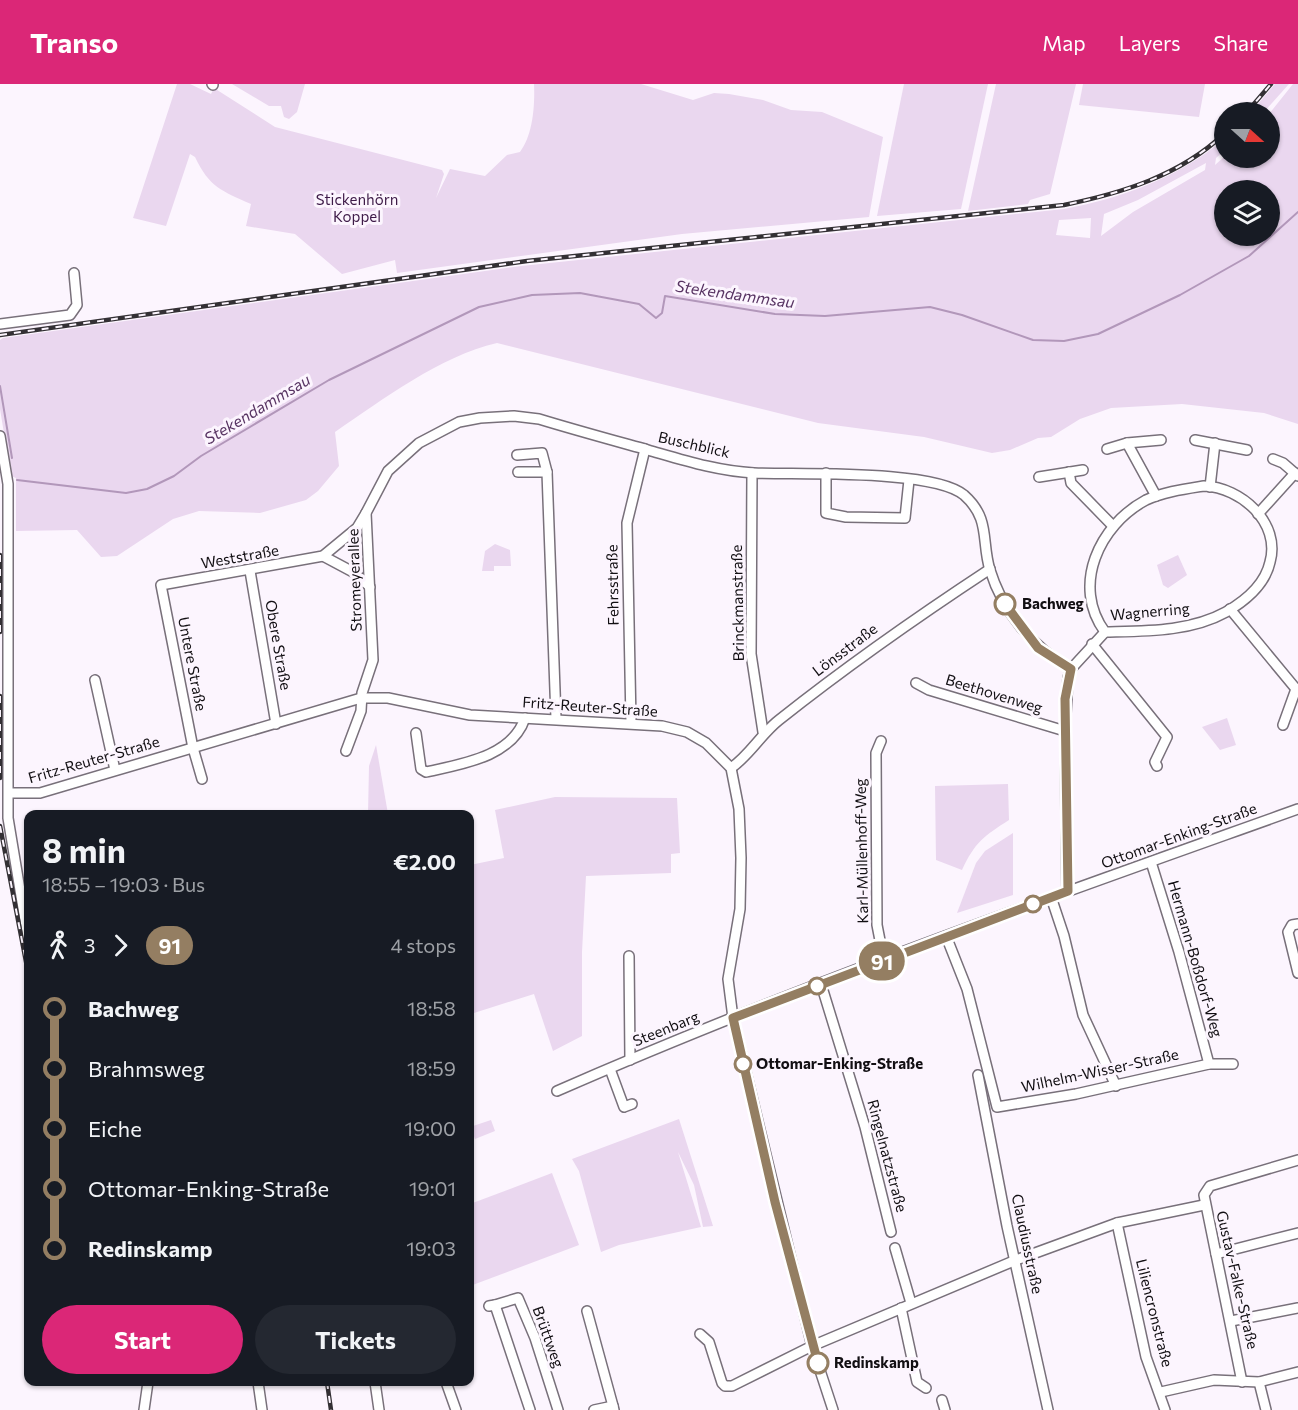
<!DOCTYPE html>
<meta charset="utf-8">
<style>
body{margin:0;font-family:Commissioner,sans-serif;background:#242831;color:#f1f3f6;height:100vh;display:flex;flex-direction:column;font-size:22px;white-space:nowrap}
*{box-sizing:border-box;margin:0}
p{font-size:20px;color:#9ea1a6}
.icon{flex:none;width:33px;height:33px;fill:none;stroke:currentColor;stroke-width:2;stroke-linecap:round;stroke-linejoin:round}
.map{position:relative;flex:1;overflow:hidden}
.side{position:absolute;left:24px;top:726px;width:450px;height:576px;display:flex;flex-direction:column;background:#171b24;border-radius:12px;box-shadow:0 2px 4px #0004}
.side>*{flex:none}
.badge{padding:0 12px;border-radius:20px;font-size:21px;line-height:39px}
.needle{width:39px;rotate:111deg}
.controls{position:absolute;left:1214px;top:18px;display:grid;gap:12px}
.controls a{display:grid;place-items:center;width:66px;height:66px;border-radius:50%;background:#171b24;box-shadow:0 2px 4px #0004;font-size:30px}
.map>.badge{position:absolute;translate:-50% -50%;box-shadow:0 0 0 3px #fff}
.legs{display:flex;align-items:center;gap:9px;height:66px;padding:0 18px;font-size:20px}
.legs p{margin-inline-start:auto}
.headline{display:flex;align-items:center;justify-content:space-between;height:102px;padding:0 18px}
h1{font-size:33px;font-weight:700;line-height:45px}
.cta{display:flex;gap:12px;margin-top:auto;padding:12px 18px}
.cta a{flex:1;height:69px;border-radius:36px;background:#db2777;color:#fff;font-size:24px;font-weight:700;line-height:69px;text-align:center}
.cta a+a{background:#242831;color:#f1f3f6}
ul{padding:0 18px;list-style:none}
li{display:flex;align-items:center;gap:21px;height:60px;font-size:22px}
li i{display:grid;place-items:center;width:9px;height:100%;margin:0 8px;background:currentColor}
li i::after{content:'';width:15px;height:15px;margin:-8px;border:4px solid;border-radius:50%;background:#171b24}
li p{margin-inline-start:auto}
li:first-child i{background:linear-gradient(#0000 50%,currentColor 0)}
li:last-child i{background:linear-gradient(currentColor 50%,#0000 0)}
header{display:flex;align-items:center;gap:36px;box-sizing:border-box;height:84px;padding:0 30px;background:#db2777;color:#fff}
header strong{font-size:28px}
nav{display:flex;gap:33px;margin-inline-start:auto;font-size:21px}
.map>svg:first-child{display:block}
</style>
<header>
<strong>Transo</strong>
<nav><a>Map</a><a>Layers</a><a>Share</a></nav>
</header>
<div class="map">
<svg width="1298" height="1326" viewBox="0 0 1298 1326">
<rect width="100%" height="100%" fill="#fcf5fe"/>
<g fill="#ead7ef" fill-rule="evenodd">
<path d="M177,0H190L211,10L214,4L275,43L442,86L444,90L436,114L450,85L485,92L507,71L520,68C533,51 535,21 534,0H641L693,16L714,9L729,10L763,16L791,26L822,28L883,53L869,133L682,150L397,189L395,176L342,190L295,150L246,142L251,120C222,107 209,103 195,73L190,70L166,142L133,134Z"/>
<path d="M232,0H305L297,28L289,35L284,33L281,22H269Z"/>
<path d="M904,0H988L961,125L877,132Z"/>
<path d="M996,0H1076L1050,110L1030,116L1028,120L968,127Z"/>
<path d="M1083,0H1205L1199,33L1079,21Z"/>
<path d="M1275,0H1289L1264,28H1251Z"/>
<path d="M1293,0H1298V340L1264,329L1182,320L1111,324L1080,335L1051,353L1038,354L1010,366L992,369L924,353L818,339L497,259C440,272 382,316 335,348L339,382L318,407L306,416L260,429L199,427L173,435L117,472L101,473L77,446L16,447V394L11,392L0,325V256L3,254L521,182L1064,125C1122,114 1178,94 1224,55V67L1216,74L1215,81L1224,73L1269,74V30ZM1206,79L1205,86L1133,128L1101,152L1104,130L1138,116ZM1224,106H1269V152H1224ZM1091,134L1090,154L1056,151L1059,136Z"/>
<path d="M495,460L510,466L511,482H494V487H482L485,467Z"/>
<path d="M1178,471L1187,491L1168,504L1163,501L1157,481Z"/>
<path d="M1227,634L1236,661L1220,666L1202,643Z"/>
<path d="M376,661L388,730H368L369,682Z"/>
<path d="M1008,700L1009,736C984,752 975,758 962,786L936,776L935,702Z"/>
<path d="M555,713L677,714L680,769L671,770V789L586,792L582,868V952L553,967L534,910L474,929L470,926V781L504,774L495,726Z"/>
<path d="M1013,749V811L957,829L976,779L985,767Z"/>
<path d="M679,1035L713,1142L703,1143L694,1101L678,1068L701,1143L619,1161L601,1168L579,1087L572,1075Z"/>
<path d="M491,1036L495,1047L475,1055L470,1043Z"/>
<path d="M552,1089L579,1161L470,1202V1120Z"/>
</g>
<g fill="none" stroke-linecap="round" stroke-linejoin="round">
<g stroke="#b297ba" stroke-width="2">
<path d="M0,302L12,374"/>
<path d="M17,396L126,409L147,405L174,392L201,372L329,296L479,223L532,211L580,209L639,220L656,234L662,229L665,212L775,230L825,232L930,223L962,231L1033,256L1064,257L1098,250L1180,211L1249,172L1298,128"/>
</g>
<g stroke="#78707a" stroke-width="12">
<g id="minor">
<path d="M212,0L213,1"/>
<path d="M0,240L70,231L77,221L74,189"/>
<path d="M0,352L8,400V734L28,854"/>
<path d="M1195,356L1247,366"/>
<path d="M1127,359L1156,412"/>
<path d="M1107,365L1127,359L1161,356"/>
<path d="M517,371L542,369L547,388L556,634"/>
<path d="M1273,375L1283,379L1298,392"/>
<path d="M518,388H547"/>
<path d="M1069,388L1071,399L1113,442"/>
<path d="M752,389L751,570L763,648"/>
<path d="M826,389V429L846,433L905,434L909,396"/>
<path d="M1039,393L1083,386"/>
<path d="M1204,402C1241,403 1281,439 1270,478C1265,501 1245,517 1226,528C1190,548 1145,547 1105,548C1071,502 1099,441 1146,416C1163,408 1185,405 1204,402Z"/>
<path d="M1210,403L1215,359"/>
<path d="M1258,430L1295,389"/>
<path d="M323,472L353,488L370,503"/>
<path d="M250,487L276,640"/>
<path d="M1230,525L1296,605L1283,641"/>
<path d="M1092,560L1167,653L1155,678L1157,682"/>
<path d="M95,596L115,686"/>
<path d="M916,599L929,606L1065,647"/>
<path d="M631,638L627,439L645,365"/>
<path d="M416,649L421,685L426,688C462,680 512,673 525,634"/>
<path d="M881,657L876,669L877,841L884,877"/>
<path d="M346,667L361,627L362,609L373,576L366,429L388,387L419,359L459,338L480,334L514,332L539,335C575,346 612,356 648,366C683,376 717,387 754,389C798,391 933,385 964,411C991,435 981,457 990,486C1003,528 1033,564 1071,585"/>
<path d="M731,684C750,671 761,650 779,636C847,582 917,533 990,485"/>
<path d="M202,695L193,664L161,501L323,472L357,444L366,429"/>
<path d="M9,709H40L361,614H388L470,631L662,642L687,648L706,659L731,684L739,725L741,774L740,825L728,895L733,934L812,1262L833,1326"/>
<path d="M1151,778L1179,868L1209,980"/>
<path d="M1067,807L1065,647L1068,594L1071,585L1105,548"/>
<path d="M1051,813L1064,852L1083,931L1116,1002"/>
<path d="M1298,840L1292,841L1288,848L1298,889"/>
<path d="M946,852L967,905L997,1023L1076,1010L1209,980H1233"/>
<path d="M629,872L630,976"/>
<path d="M821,900L865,1043L891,1148"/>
<path d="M610,985L624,1023L632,1020"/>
<path d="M978,991L1007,1142L1048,1326"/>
<path d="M557,1007C799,901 1049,814 1298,725"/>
<path d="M1117,1139L1146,1273L1165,1326"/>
<path d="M895,1164L911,1219"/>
<path d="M1216,1170L1298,1149"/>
<path d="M495,1221L518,1214L535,1254L558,1326"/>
<path d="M489,1222L495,1221L530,1326"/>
<path d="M901,1224L917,1298L926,1304"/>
<path d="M587,1227L613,1322"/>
<path d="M1231,1237L1298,1224"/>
<path d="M700,1250L709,1258L722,1299L725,1302H732L812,1262L1016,1176L1117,1139L1204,1121"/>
<path d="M258,1298L262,1326"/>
<path d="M375,1298L379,1326"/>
<path d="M446,1298L456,1326"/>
<path d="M1242,1298L1204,1111L1210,1102L1298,1076"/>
<path d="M1259,1298L1266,1326"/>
<path d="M1161,1308L1214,1296L1259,1298L1298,1288"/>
<path d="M942,1316L945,1326"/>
<path d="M144,1326L148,1298"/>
<path d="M594,1326L613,1322L614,1326"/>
</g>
</g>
<use href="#minor" stroke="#fff" stroke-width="9"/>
<g stroke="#333034" stroke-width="4.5">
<g id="rail">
<path d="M1247,28L1271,0"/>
<path d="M0,251L527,177L1064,121C1122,109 1179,92 1224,50"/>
<path d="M0,471V548"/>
<path d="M0,612V694"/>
<path d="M0,742L28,888"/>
<path d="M327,1298L331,1326"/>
</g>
</g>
<use href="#rail" stroke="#fcf5fe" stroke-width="2" stroke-dasharray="7" stroke-linecap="butt"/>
</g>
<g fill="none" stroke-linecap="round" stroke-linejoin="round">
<g stroke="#fff" stroke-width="14">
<path id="line-1" d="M818,1279L775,1118L733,934L1068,807L1065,615L1071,585L1038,564L1005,520"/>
</g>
<use href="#line-1" stroke="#947e62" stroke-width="9"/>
</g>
<g fill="#fff" stroke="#947e62" stroke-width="3">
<circle cx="1005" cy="520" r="10"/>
<circle cx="1033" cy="820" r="8"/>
<circle cx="817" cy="902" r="8"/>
<circle cx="743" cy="980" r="8"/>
<circle cx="818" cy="1279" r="10"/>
</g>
<g text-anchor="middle" stroke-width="6" stroke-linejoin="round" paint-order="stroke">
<g font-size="15" fill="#3e1b48" stroke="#fcf5fe">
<text x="357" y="121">Stickenhörn<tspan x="357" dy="17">Koppel</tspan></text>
</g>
<g font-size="15" fill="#120f13" stroke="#fcf5fe">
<text transform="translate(694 361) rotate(13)" y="5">Buschblick</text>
<text transform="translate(240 473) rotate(-10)" y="5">Weststraße</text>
<text transform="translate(355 496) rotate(-92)" y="5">Stromeyerallee</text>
<text transform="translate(613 501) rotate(-91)" y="5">Fehrsstraße</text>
<text transform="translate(738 519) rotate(-91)" y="5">Brinckmanstraße</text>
<text transform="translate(1150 528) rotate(-5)" y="5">Wagnerring</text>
<text transform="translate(278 561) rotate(80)" y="5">Obere Straße</text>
<text transform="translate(845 566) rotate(-37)" y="5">Lönsstraße</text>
<text transform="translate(192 580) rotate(79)" y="5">Untere Straße</text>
<text transform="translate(994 610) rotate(17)" y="5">Beethovenweg</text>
<text transform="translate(590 623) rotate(4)" y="5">Fritz-Reuter-Straße</text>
<text transform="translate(94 676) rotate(-16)" y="5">Fritz-Reuter-Straße</text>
<text transform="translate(1179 752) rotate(-20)" y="5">Ottomar-Enking-Straße</text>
<text transform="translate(862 767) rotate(-91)" y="5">Karl-Müllenhoff-Weg</text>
<text transform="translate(1195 875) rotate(74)" y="5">Hermann-Boßdorf-Weg</text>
<text transform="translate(666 945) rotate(-22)" y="5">Steenbarg</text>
<text transform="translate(1100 987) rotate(-12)" y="5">Wilhelm-Wisser-Straße</text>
<text transform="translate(887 1072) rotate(75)" y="5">Ringelnatzstraße</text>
<text transform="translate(1027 1160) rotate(78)" y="5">Claudiusstraße</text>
<text transform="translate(1237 1196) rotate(77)" y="5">Gustav-Falke-Straße</text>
<text transform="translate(1154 1229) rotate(76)" y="5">Liliencronstraße</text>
<text transform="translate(548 1253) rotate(70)" y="5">Brüttweg</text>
</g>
<g font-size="15" font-weight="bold" fill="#120f13" stroke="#fcf5fe" text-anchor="start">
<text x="1022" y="525">Bachweg</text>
<text x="756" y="985">Ottomar-Enking-Straße</text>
<text x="834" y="1284">Redinskamp</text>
</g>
<g font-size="16" font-style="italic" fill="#573362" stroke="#fcf5fe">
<text transform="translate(735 210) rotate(8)" y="6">Stekendammsau</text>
<text transform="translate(257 325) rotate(-31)" y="6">Stekendammsau</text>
</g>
</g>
</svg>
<div class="controls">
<a><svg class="needle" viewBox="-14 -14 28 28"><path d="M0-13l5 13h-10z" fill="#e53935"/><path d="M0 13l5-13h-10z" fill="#9ea1a6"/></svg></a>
<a><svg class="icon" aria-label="layers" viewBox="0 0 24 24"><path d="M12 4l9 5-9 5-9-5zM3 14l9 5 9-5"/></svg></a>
</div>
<b class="badge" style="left:882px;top:877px;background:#947e62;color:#fff">91</b>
<section class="side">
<div class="headline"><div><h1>8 min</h1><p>18:55 – 19:03 · Bus</p></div><b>€2.00</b></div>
<div class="legs"><svg class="icon" aria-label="walk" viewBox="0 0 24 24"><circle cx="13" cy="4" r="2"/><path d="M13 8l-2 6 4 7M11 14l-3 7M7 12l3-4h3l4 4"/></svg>3<svg class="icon" aria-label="forward" viewBox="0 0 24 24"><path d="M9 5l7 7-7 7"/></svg><b class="badge" style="background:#947e62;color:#fff">91</b><p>4 stops</p></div>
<ul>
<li><i style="color:#947e62"></i><b>Bachweg</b><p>18:58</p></li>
<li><i style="color:#947e62"></i><span>Brahmsweg</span><p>18:59</p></li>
<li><i style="color:#947e62"></i><span>Eiche</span><p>19:00</p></li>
<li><i style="color:#947e62"></i><span>Ottomar-Enking-Straße</span><p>19:01</p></li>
<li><i style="color:#947e62"></i><b>Redinskamp</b><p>19:03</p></li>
</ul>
<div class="cta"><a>Start</a><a>Tickets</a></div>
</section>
</div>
